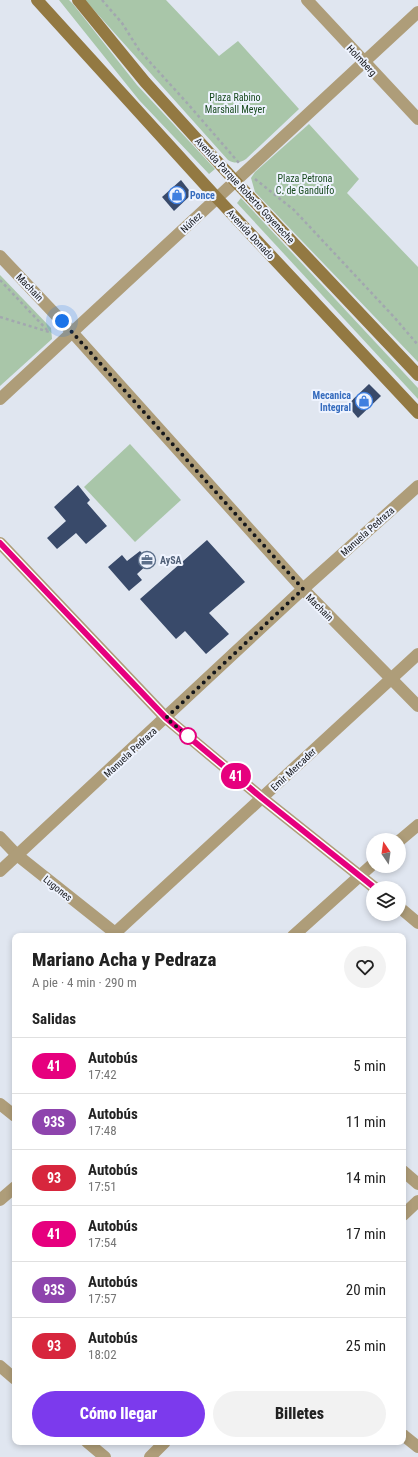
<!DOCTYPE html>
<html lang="es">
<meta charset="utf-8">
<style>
body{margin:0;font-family:"Roboto Condensed",sans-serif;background:#f2f2f2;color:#222;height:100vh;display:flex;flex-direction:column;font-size:15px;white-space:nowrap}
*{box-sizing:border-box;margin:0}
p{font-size:13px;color:#767676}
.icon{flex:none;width:22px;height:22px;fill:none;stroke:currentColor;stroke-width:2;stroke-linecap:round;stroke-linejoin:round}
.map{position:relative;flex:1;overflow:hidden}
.details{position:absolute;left:12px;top:933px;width:394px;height:512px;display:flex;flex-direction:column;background:#fff;border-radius:8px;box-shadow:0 2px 6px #0003}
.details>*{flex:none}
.badge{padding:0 8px;border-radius:13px;font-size:14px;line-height:26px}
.needle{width:26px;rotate:347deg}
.buttons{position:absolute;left:366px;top:833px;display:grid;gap:8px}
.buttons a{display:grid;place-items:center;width:40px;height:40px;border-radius:50%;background:#fff;box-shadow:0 2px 6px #0003;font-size:20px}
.you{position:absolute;width:20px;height:20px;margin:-10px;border:3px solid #fff;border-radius:50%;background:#1a73e8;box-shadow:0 0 0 6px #1a73e833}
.map>.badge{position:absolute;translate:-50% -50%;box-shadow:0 0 0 2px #fff}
h2{padding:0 20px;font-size:15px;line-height:36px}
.round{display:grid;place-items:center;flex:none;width:42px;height:42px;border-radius:21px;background:#f2f2f2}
.headline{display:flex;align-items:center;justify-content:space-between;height:68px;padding:0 20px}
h1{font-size:19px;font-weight:800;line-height:30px}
.primary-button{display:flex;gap:8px;margin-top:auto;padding:8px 20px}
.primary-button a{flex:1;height:46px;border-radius:24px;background:#7c3aed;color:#fff;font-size:16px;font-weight:800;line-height:46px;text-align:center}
.primary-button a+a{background:#f2f2f2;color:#222}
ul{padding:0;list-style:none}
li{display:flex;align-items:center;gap:12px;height:56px;padding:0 20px;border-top:1px solid #e0e0e0}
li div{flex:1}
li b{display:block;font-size:15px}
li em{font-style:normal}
li .badge{min-width:44px;font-weight:700;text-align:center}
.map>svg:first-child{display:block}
</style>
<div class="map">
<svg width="418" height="1457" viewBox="0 0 418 1457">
<rect width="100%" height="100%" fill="#e0e6f0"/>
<g fill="#a9c6a9">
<path d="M59,0H69L73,4L137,85L215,169L209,174L139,100Z"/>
<path d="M85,0H166L219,56L238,41L299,109L246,159C240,163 235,164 228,160Z"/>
<path d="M309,124L359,179L347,193L418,267V362L255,192L251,178L255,172Z"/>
<path d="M241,198L418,388V399L237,203Z"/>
<path d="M0,275L51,328L52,339L0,386Z"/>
<path d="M130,444L181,500L135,542L84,487Z"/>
</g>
<g fill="#394a6a">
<path d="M181,180L192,194L174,211L162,197Z"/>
<path d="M369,384L381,396L358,418L347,405Z"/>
<path d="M78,485L90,500L87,503L107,526L86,544L76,533L57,549L47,538L66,521L54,507Z"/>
<path d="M207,540L245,582L209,613L229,634L206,654L185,631L176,639L140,599Z"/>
<path d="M140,551L150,562L137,574L142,580L129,591L108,567L122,555L127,561Z"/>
</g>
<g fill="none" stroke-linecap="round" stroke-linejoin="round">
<g stroke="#a2a7af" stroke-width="2.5" stroke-dasharray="3 3" stroke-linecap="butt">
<path d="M102,0L122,23L139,50L188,104L239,163"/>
<path d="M255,179L294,210L394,317L418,345"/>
<path d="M0,280L49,332"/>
<path d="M0,317L49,332"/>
</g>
<g stroke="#ae9d79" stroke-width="12">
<path d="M307,0L418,119"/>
<path d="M0,256L72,332L303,589L418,706"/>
<path d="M0,399L418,12"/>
<path d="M0,543L166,718L262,798L375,888"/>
<path d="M0,837L17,855L119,936"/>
<path d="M399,841L418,825"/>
<path d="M0,871L303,589L418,486"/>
<path d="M399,907L418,923"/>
<path d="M115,933L418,654"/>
<path d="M293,936L373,864"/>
<path d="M0,1104L15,1116"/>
<path d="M403,1171L418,1184"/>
<path d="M0,1200L15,1187"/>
<path d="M403,1215L418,1201"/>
<path d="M0,1366L15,1379"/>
<path d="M403,1435L418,1447"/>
<path d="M87,1442L105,1457"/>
<path d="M150,1457L165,1442"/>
</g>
<g stroke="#937942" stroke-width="12">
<path d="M37,0L217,198L418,413"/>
<path d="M78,0L145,82L235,181L418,375"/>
</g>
</g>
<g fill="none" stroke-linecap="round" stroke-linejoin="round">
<g stroke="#fff" stroke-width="9">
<path id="line" d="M0,543L166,718L262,798L375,888"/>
</g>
<use href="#line" stroke="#e6007e" stroke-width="6"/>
<path stroke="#15171b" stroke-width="4" stroke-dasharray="0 7.2" d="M62,321L303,589L166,718L188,736"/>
</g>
<defs>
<g id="shop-ring" transform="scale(0.9)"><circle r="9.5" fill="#eef3fe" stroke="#3f7fe0" stroke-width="1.5"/><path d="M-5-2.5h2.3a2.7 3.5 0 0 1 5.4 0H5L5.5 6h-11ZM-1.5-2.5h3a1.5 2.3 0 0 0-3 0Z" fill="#3f7fe0"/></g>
<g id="office-ring" transform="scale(0.9)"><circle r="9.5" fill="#eef3fe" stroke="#5c6f8a" stroke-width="1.5"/><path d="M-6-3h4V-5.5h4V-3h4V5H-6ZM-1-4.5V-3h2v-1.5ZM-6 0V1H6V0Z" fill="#5c6f8a"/></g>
</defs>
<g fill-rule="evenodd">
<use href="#shop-ring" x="177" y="195"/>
<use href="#shop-ring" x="364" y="401"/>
<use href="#office-ring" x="147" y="560"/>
</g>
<circle fill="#fff" stroke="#e6007e" stroke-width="2" cx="188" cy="736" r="8"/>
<g text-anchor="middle" stroke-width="4" stroke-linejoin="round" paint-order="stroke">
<g font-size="10" fill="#15171b" stroke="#eef3fe">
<text transform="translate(362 60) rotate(47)" y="4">Holmberg</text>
<text transform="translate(245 190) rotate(47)" y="4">Avenida Parque Roberto Goyeneche</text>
<text transform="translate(191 222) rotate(-43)" y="4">Núñez</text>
<text transform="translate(251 234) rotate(47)" y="4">Avenida Donado</text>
<text transform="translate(30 287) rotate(46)" y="4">Machain</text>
<text transform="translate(367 531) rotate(-42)" y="4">Manuela Pedraza</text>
<text transform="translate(320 607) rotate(45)" y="4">Machain</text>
<text transform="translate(130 752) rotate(-43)" y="4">Manuela Pedraza</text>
<text transform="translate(293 769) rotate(-43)" y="4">Emir Mercader</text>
<text transform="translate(58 888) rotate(39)" y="4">Lugones</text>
</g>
<g font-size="10" fill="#184a1e" stroke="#eef3fe">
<text x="235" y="101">Plaza Rabino<tspan x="235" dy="12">Marshall Meyer</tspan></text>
<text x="305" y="182">Plaza Petrona<tspan x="305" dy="12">C. de Gandulfo</tspan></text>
</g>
<g font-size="10" font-weight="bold" fill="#366cbe" stroke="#eef3fe" text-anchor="start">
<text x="190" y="199">Ponce</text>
<text x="351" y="399" text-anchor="end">Mecanica<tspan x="351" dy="12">Integral</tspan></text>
</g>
<g font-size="10" font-weight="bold" fill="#4e5e75" stroke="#eef3fe" text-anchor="start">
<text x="160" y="564">AySA</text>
</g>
</g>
</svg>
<div class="buttons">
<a><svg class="needle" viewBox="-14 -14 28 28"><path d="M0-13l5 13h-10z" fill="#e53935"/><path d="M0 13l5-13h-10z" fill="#767676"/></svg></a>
<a><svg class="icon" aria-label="layers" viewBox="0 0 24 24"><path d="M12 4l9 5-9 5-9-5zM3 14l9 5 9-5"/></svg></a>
</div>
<div class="you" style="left:62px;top:321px"></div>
<b class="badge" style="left:236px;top:776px;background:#e6007e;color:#fff">41</b>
<section class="details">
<div class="headline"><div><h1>Mariano Acha y Pedraza</h1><p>A pie · 4 min · 290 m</p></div><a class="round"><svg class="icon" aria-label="heart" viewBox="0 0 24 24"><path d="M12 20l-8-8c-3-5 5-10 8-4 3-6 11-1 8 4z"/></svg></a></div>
<h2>Salidas</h2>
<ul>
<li><span class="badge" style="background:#e6007e;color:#fff">41</span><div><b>Autobús</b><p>17:42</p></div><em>5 min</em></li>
<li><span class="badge" style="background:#8e44ad;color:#fff">93S</span><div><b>Autobús</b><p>17:48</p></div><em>11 min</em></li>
<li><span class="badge" style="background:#d7263d;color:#fff">93</span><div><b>Autobús</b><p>17:51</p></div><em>14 min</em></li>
<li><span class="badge" style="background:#e6007e;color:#fff">41</span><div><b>Autobús</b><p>17:54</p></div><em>17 min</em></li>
<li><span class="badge" style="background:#8e44ad;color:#fff">93S</span><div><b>Autobús</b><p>17:57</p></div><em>20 min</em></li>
<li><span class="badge" style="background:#d7263d;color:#fff">93</span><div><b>Autobús</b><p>18:02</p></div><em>25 min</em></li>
</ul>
<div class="primary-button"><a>Cómo llegar</a><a>Billetes</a></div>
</section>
</div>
